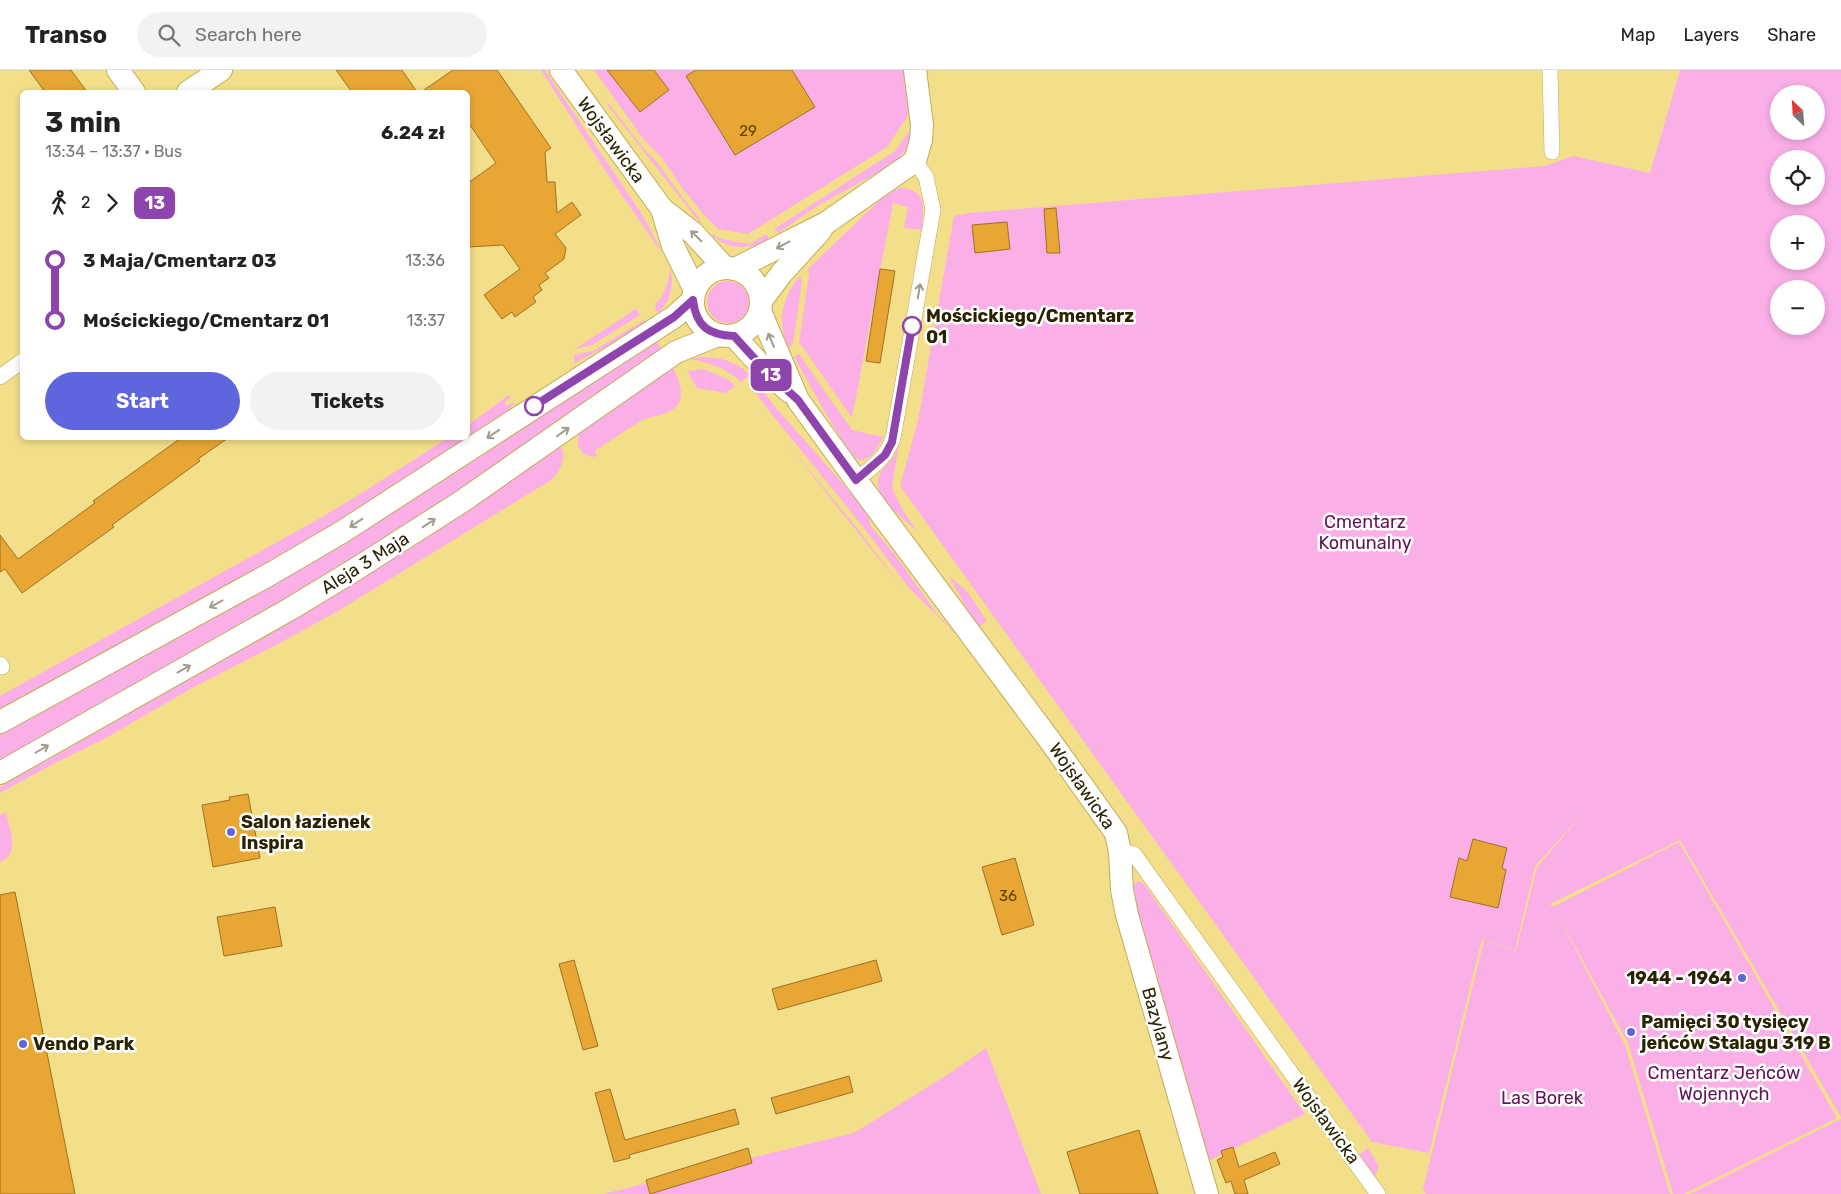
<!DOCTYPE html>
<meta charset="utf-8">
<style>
body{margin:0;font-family:Rubik,sans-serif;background:#f2f2f2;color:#222;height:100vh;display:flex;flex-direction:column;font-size:19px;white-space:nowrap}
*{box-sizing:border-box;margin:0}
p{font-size:16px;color:#767676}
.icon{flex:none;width:28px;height:28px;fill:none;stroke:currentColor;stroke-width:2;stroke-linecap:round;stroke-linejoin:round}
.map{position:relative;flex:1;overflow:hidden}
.drawer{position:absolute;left:20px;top:20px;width:450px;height:350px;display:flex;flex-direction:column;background:#fff;border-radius:8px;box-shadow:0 2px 8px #0003}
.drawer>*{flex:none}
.badge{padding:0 10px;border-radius:8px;font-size:18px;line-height:32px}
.needle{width:32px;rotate:335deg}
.tools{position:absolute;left:1770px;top:15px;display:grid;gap:10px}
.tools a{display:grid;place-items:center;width:55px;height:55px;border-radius:50%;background:#fff;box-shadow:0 2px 8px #0003;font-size:25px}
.map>.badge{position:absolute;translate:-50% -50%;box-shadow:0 0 0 2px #fff}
.legs{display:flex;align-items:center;gap:8px;height:55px;padding:0 25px;font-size:16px}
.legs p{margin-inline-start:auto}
.head{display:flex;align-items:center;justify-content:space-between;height:85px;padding:0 25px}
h1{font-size:28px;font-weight:700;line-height:38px}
.cta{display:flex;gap:10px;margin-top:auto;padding:10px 25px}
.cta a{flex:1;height:58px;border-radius:30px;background:#5e65dd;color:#fff;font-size:20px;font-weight:700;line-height:58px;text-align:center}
.cta a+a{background:#f2f2f2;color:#222}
ul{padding:0 25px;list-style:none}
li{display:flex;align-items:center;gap:18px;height:60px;font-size:19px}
li i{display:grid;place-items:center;width:8px;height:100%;margin:0 6px;background:currentColor}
li i::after{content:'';width:12px;height:12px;margin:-6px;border:4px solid;border-radius:50%;background:#fff}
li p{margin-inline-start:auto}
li:first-child i{background:linear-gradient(#0000 50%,currentColor 0)}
li:last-child i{background:linear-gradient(currentColor 50%,#0000 0)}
header{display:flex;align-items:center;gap:30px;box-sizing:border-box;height:70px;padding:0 25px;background:#fff;border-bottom:1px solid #e0e0e0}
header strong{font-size:24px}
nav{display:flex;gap:28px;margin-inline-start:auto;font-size:18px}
.search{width:350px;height:45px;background:#f2f2f2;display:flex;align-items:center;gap:12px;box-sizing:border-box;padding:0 18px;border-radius:28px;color:#767676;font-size:19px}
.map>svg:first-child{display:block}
</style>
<header>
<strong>Transo</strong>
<div class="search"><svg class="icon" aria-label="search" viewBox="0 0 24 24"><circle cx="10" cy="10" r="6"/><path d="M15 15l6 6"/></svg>Search here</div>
<nav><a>Map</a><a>Layers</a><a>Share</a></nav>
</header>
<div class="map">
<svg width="1841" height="1124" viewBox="0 0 1841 1124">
<rect width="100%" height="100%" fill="#f3df8a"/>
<g fill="#fbafe7" fill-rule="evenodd">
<path d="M541,0H545L643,146L660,178L659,179L606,102Z"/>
<path d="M594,0H906L911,41L887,77L748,164L718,159L706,147L682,118L662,88L644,70Z"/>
<path d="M1680,0H1841V1047L1680,770L1550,834L1553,837L1679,772L1837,1048L1684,1124H1673L1628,973L1556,842L1625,975L1670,1124H1426L1423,1119L1484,870L1516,881L1537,797L1589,737L1535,796L1515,880L1482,869L1429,1083L1372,1072L900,416L918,350L954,146L969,143L1545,96L1573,86L1650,103ZM1779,24H1816V61H1779ZM1779,89H1816V126H1779ZM1779,154H1816V191H1779ZM1779,219H1816V256H1779Z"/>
<path d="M606,33L609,34L645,80L657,92L682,127L700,149V153Z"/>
<path d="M913,56L909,72L906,79L895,93L819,135L778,163L774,159L895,81Z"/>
<path d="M901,118C928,119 923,140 922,160L904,158L908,137L893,133L852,348L799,272L809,204L808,199L884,126L892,121Z"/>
<path d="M713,164L721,169L750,174L766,164L770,170C751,179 729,181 712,165Z"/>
<path d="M671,198C673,215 672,231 658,243L655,238L656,233C666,225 668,210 671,198Z"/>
<path d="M800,206L802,212L793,273L789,278C776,253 782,227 800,206Z"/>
<circle cx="728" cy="232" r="21"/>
<path d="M636,239L640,245L592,275L575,279Z"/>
<path d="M644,250L646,253L622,269L574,293V285L593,281Z"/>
<path d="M657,272L662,280L461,420L326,507L0,695V662L531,353Z"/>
<path d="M799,284L852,360L883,367C879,376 870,392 859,390C848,387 803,302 794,287Z"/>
<path d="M701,287C719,287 737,291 750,305L741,312C726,298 709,292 689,289Z"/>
<path d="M672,297C680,309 688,333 670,341C661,346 650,346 641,351C625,360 610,371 595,381L597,386C589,389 578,382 578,373C577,369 579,364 581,360Z"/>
<path d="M704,299L729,310L735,316L726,323L697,318L687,301Z"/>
<path d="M757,314L776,338L868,442L870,455L896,486L937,544L982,590L909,518L864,458L766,337L752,318Z"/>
<path d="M509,325L511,328L504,332L507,336L513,332L514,334L506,343L331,458L0,642V626L317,450L357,426L448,368H468V355Z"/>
<path d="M783,369L857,458L904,520Z"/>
<path d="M899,373L892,417L902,439L917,461C903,448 867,424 881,402C890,390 895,389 899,373Z"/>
<path d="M561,377C567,388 560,402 551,410L338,541L280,573L192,618L104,669L53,694L0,723V717L285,555Z"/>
<path d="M949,506L967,521L987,551L977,558Z"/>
<path d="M6,742C9,758 21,784 0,792V745Z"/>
<path d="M1139,811L1144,814L1305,1044L1206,1092L1131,821L1132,815Z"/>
<path d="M986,978L1041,1124H603L854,1063L947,1005Z"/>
<path d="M1841,1049V1124H1690Z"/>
<path d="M1368,1078L1379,1097L1375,1106L1359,1085Z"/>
</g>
<g fill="#e8a735" stroke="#9e7023">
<path d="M29,0H71L87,22H45Z"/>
<path d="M336,0H402L417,22H352Z"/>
<path d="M453,0H497L551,78L545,82L547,112H555L557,143L572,132L581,145L555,164L566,178L564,189L545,203L549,208L539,215L542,220L533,227L536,232L515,247L512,242L502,249L484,225L520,199L503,175L468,177V113L496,93L468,52V22H421Z"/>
<path d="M607,0H654L669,20L640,42Z"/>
<path d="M696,0H792L815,37L735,85L686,6Z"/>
<path d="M1056,138L1060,183H1047L1044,139Z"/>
<path d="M1007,152L1010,179L975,183L972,155Z"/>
<path d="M880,199L895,201L880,293L866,291Z"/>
<path d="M181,368H228L198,389L200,391L112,455L114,457L22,523L5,499L0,502V465L18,489L95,433L93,431Z"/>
<path d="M248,724L260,788L213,797L202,735L230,730L229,727Z"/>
<path d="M1473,769L1507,778L1502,798L1506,800L1498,838L1450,827L1459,788L1467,791Z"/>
<path d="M1015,788L1034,855L1002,865L982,797Z"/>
<path d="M15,822L75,1124H0V825Z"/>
<path d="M275,837L282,876L224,886L217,847Z"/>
<path d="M574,890L598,976L583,980L559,894Z"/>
<path d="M876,890L882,911L778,940L772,919Z"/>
<path d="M849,1006L853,1022L776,1044L771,1028Z"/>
<path d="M610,1019L625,1070L735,1039L739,1054L629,1085L630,1088L614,1092L595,1023Z"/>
<path d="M1139,1060L1158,1124H1080L1067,1082Z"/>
<path d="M1233,1077L1239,1097L1275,1082L1280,1094L1244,1110L1248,1124H1235L1231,1111L1226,1113L1217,1090L1223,1087L1221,1081Z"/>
<path d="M748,1078L752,1093L650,1124L646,1110Z"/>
</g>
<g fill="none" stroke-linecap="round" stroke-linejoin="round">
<g stroke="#c0ac58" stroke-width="16">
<g id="street">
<path d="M1550,0L1552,82"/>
<path d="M0,307L22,291"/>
<path d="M856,410C873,397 890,385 894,363L933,140L926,107L915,91"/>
<path d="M0,594L2,597"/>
<path d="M1120,782L1134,784L1378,1124"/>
</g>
</g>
<g stroke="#c0ac58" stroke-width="24">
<g id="secondary">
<path d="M118,0L134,22"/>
<path d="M561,0L662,139L693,163L725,198"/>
<path d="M188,22L221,0"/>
<path d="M662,139L673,176L695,220"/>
<circle cx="727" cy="232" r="34"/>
<path d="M735,199L826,153L915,91L921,70L922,55L915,0"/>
<path d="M761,231L781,204L821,160"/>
<path d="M760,241L798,330L856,410L1051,672L1116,763L1120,782L1122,820L1127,845L1207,1124"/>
<path d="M734,266L765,300L790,322"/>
<path d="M0,652L272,503L342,462L674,247L693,230"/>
<path d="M0,703L290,539L356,499L461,432L676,282L718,265"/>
</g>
</g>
<use href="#street" stroke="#fff" stroke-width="15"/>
<use href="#secondary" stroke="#fff" stroke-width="22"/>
</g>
<defs><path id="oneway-shaft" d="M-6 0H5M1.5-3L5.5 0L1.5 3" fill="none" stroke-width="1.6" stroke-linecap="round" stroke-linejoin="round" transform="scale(1.25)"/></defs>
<g stroke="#a09c8c">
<use href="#oneway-shaft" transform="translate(696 166) rotate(-135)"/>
<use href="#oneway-shaft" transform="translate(783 175) rotate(152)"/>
<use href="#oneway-shaft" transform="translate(919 221) rotate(-80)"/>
<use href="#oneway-shaft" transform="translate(771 270) rotate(-113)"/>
<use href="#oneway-shaft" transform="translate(563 362) rotate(-35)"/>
<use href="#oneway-shaft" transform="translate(493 364) rotate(146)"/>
<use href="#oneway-shaft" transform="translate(356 453) rotate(147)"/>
<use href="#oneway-shaft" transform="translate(429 453) rotate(-33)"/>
<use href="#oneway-shaft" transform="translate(216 534) rotate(151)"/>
<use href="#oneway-shaft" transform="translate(184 599) rotate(-29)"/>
<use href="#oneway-shaft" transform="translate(42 679) rotate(-30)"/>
</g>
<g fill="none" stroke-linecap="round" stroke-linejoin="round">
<g stroke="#fff" stroke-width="11">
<path id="line-1" d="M534,336L674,247L693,230C696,256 708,265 734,266L765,300L798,330L856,410L885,385L892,372L912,256"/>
</g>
<use href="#line-1" stroke="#8e44ad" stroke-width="8"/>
</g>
<g fill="#fff" stroke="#8e44ad" stroke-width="2.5">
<circle cx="912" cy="256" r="9"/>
<circle cx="534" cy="336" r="9"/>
</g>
<g fill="#5e65dd" stroke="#fff" stroke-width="2">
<circle cx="231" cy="762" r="5"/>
<circle cx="1742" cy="908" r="5"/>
<circle cx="1631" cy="962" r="5"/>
<circle cx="23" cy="974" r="5"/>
</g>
<g text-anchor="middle" stroke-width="5" stroke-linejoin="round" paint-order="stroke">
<g font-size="15" fill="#5a440d">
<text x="748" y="66">29</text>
<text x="1008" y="831">36</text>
</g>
<g font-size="18" fill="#2b2300" stroke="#fff">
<text transform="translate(611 70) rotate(54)" y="6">Wojsławicka</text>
<text transform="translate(365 493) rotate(-32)" y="6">Aleja 3 Maja</text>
<text transform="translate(1082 716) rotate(55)" y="6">Wojsławicka</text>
<text transform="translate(1158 954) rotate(74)" y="6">Bazylany</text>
<text transform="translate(1326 1051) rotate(54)" y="6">Wojsławicka</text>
</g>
<g font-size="18" font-weight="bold" fill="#2b2300" stroke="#fff" text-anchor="start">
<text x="926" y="252">Mościckiego/Cmentarz<tspan x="926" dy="21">01</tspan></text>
</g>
<g font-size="18" fill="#661258" stroke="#fff">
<text x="1365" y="458">Cmentarz<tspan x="1365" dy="21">Komunalny</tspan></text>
<text x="1724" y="1009">Cmentarz Jeńców<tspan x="1724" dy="21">Wojennych</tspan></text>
<text x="1542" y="1034">Las Borek</text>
</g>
<g font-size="18" font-weight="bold" fill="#2b2300" stroke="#fff" text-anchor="start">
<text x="241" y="758">Salon łazienek<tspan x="241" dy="21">Inspira</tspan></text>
<text x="1732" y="914" text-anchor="end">1944 - 1964</text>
<text x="1641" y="958">Pamięci 30 tysięcy<tspan x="1641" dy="21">jeńców Stalagu 319 B</tspan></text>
<text x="33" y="980">Vendo Park</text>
</g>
</g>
</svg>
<div class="tools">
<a><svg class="needle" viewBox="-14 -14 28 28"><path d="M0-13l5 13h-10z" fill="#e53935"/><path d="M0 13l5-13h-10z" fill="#767676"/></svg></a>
<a><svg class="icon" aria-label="locate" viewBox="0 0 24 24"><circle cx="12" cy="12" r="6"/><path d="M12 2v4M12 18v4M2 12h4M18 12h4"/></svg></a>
<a>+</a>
<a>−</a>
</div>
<b class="badge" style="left:771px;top:305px;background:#8e44ad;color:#fff">13</b>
<section class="drawer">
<div class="head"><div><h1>3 min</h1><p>13:34 – 13:37 · Bus</p></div><b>6.24 zł</b></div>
<div class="legs"><svg class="icon" aria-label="walk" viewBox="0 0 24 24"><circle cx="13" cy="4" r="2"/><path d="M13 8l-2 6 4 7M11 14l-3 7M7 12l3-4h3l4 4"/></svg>2<svg class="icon" aria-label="forward" viewBox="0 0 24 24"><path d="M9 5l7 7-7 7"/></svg><b class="badge" style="background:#8e44ad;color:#fff">13</b></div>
<ul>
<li><i style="color:#8e44ad"></i><b>3 Maja/Cmentarz 03</b><p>13:36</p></li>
<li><i style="color:#8e44ad"></i><b>Mościckiego/Cmentarz 01</b><p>13:37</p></li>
</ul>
<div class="cta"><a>Start</a><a>Tickets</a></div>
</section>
</div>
